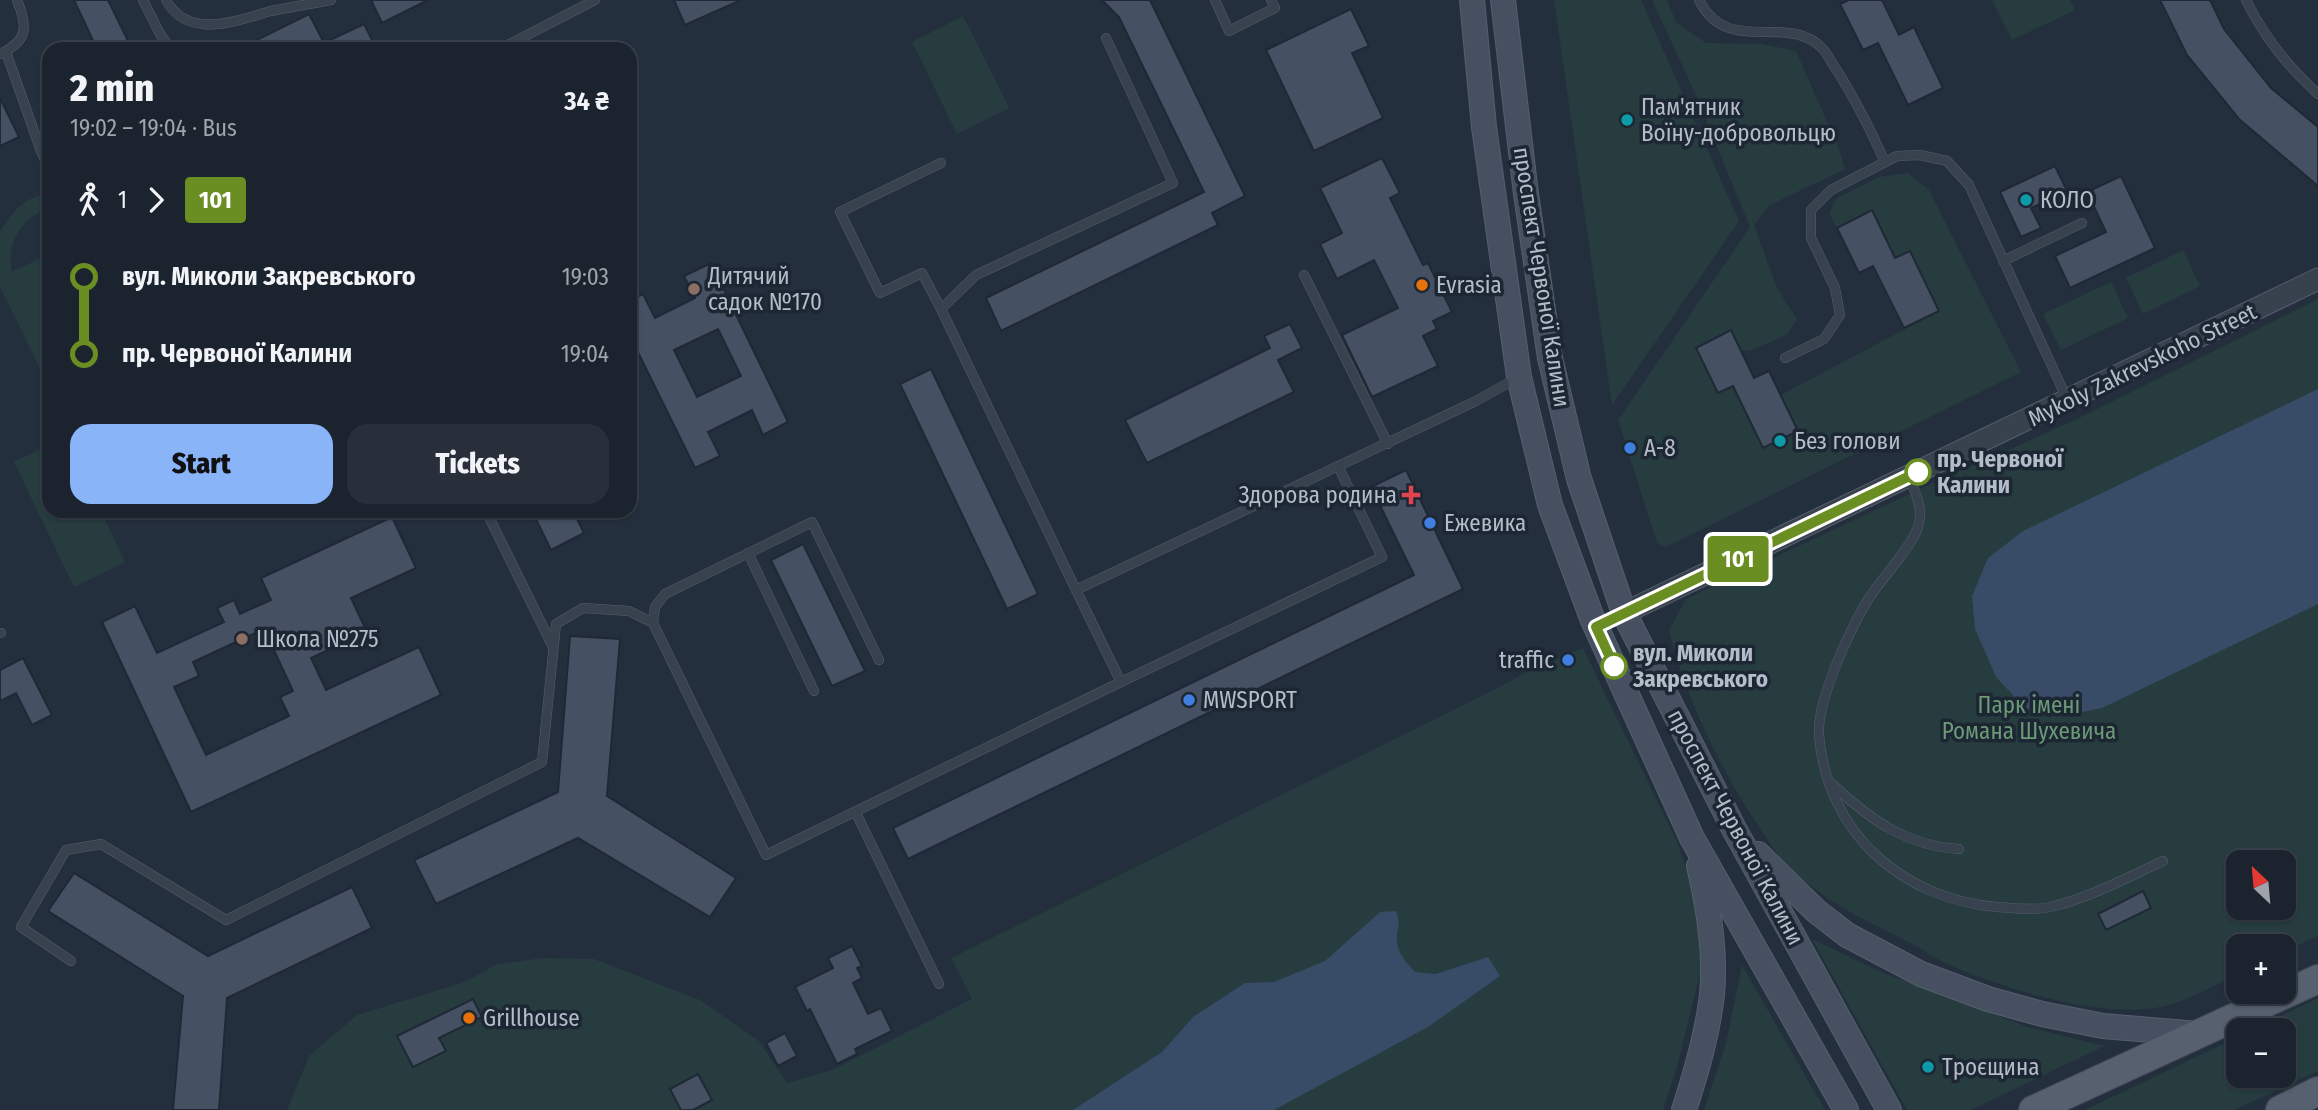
<!DOCTYPE html>
<meta charset="utf-8">
<style>
body{margin:0;font-family:"Fira Sans Condensed",sans-serif;background:#282f3a;color:#f1f3f6;height:100vh;display:flex;flex-direction:column;font-size:26px;white-space:nowrap}
*{box-sizing:border-box;margin:0}
p{font-size:23px;color:#a0a4aa}
.icon{flex:none;width:38px;height:38px;fill:none;stroke:currentColor;stroke-width:2;stroke-linecap:round;stroke-linejoin:round}
.map{position:relative;flex:1;overflow:hidden}
.details{position:absolute;left:42px;top:42px;width:595px;height:476px;display:flex;flex-direction:column;background:#1b232e;border-radius:21px;box-shadow:0 2px 5px #0004,0 0 0 2px #39404a}
.details>*{flex:none}
.badge{padding:0 14px;border-radius:5px;font-size:24px;line-height:46px}
.needle{width:46px;rotate:334deg}
.buttons{position:absolute;left:2226px;top:850px;display:grid;gap:14px}
.buttons a{display:grid;place-items:center;width:70px;height:70px;border-radius:14px;background:#1b232e;box-shadow:0 2px 5px #0004,0 0 0 2px #39404a;font-size:35px}
.map>.badge{position:absolute;translate:-50% -50%;box-shadow:0 0 0 4px #fff}
.legs{display:flex;align-items:center;gap:10px;height:77px;padding:0 28px;font-size:23px}
.legs p{margin-inline-start:auto}
.summary{display:flex;align-items:center;justify-content:space-between;height:119px;padding:0 28px}
h1{font-size:38px;font-weight:800;line-height:52px}
.button{display:flex;gap:14px;margin-top:auto;padding:14px 28px}
.button a{flex:1;height:80px;border-radius:21px;background:#8ab4f8;color:#111;font-size:28px;font-weight:800;line-height:80px;text-align:center}
.button a+a{background:#282f3a;color:#f1f3f6}
ul{padding:0 28px;list-style:none}
li{display:flex;align-items:center;gap:24px;height:77px;font-size:26px}
li i{display:grid;place-items:center;width:10px;height:100%;margin:0 9px;background:currentColor}
li i::after{content:'';width:18px;height:18px;margin:-9px;border:5px solid;border-radius:50%;background:#1b232e}
li p{margin-inline-start:auto}
li:first-child i{background:linear-gradient(#0000 50%,currentColor 0)}
li:last-child i{background:linear-gradient(currentColor 50%,#0000 0)}
.map>svg:first-child{display:block}
</style>
<div class="map">
<svg width="2318" height="1110" viewBox="0 0 2318 1110">
<rect width="100%" height="100%" fill="#242f3e"/>
<g fill="#263c3f" fill-rule="evenodd">
<path d="M1554,0H1641L1739,221L1612,405Z"/>
<path d="M1652,0H1667L1676,22L1706,43L1762,44L1796,51L1839,149L1845,169L1770,205L1754,225L1777,288L1797,319L1787,335L1752,350L1741,351L1731,330L1696,348L1718,393L1733,386L1763,448L1798,431L1781,395L1939,311L1910,251L1895,258L1872,211L1837,228L1829,213L1837,198L1879,177L1908,173L1929,190L2021,372L1666,547L1657,543L1618,420L1750,227L1695,93Z"/>
<path d="M1992,0H2070L2075,10L2012,40Z"/>
<path d="M963,16L1009,108L957,134L912,42Z"/>
<path d="M49,192V208C21,218 6,243 12,272L49,254V387L0,287V231L17,208L28,200Z"/>
<path d="M2183,250L2200,286L2143,314L2126,278Z"/>
<path d="M2111,282L2128,318L2061,350L2043,314Z"/>
<path d="M2318,299V936L2284,952V947H2238V974C2214,985 2187,1002 2160,1007C2099,1019 2006,989 1949,965C1936,959 1924,950 1912,944C1862,918 1823,902 1783,861C1775,852 1769,841 1762,831C1722,774 1685,697 1669,630L1686,599L1922,488L2069,423ZM2238,863H2284V908H2238Z"/>
<path d="M49,445V511H101L125,562L74,587L14,462Z"/>
<path d="M1583,648L1678,844L1691,883L1699,916L1700,973L1678,1064L1663,1110H287L309,1056L357,1015L465,982L495,965L542,958L594,959L700,1000L759,1041L787,1083L832,1070L972,999L951,958L1496,689L1530,670Z"/>
<path d="M1812,939L1881,972L2028,1027L2104,1046L1971,1110H1907Z"/>
<path d="M1742,965L1825,1110H1704L1726,1043Z"/>
<path d="M2318,998V1071L2234,1110H2085L2238,1037V1076H2284V1031H2250Z"/>
</g>
<g fill="#394c67">
<path d="M2318,389V604L2102,708L2063,716L2025,708L1996,677L1975,629L1972,596L1988,558L2023,531Z"/>
<path d="M1396,911C1402,927 1396,927 1397,941C1398,954 1407,963 1415,972L1436,974L1488,957L1500,976L1428,1027L1274,1110H1073L1162,1052L1193,1017L1245,983L1274,982L1325,961L1380,912Z"/>
</g>
<g fill="#455162" stroke="#1f2835" stroke-width="2" fill-rule="evenodd">
<path d="M74,0H108L132,49H97Z"/>
<path d="M371,0H428L382,23Z"/>
<path d="M674,0H741L685,25Z"/>
<path d="M1102,0H1150L1245,196L1212,213L1218,225L1001,331L986,298L1204,192L1119,17Z"/>
<path d="M1849,0H1882L1899,35L1914,27L1943,88L1908,105L1878,43L1863,50L1840,4Z"/>
<path d="M2160,0H2210L2224,29L2271,88L2318,127V186L2239,119L2187,55Z"/>
<path d="M1351,9L1369,46L1352,53L1383,118L1314,151L1266,50Z"/>
<path d="M309,14L324,43L364,24L374,44L364,49H239Z"/>
<path d="M0,98L19,137L0,146Z"/>
<path d="M1382,158L1400,193L1390,198L1423,265L1428,263L1452,312L1433,321L1437,329L1423,336L1438,366L1372,397L1342,335L1398,308L1374,260L1337,279L1320,244L1342,233L1320,188Z"/>
<path d="M2055,166L2067,191L2031,208L2041,228L2021,237L2000,192Z"/>
<path d="M2121,176L2155,248L2070,288L2055,256L2106,232L2087,192Z"/>
<path d="M1872,210L1895,258L1910,251L1939,311L1904,328L1873,266L1859,273L1837,228Z"/>
<path d="M711,263L788,422L763,435L752,410L708,432L720,456L695,468L630,336V300L643,294L655,318L695,298L684,276ZM718,329L741,376L697,397L674,350Z"/>
<path d="M1290,324L1302,348L1278,360L1294,392L1147,463L1125,420L1270,348L1264,336Z"/>
<path d="M1731,330L1754,378L1769,371L1798,431L1763,448L1733,386L1718,393L1696,348Z"/>
<path d="M931,369L1038,594L1007,609L900,384Z"/>
<path d="M1406,470L1463,589L908,859L893,828L1414,575L1371,487Z"/>
<path d="M532,511H573L584,533L551,550Z"/>
<path d="M392,517L416,568L351,598L367,632L311,658L326,690L419,647L441,695L191,812L102,622L135,606L157,653L224,622L217,608L234,600L240,614L271,600L261,578ZM264,629L293,691L280,697L289,716L206,755L174,687L199,676L193,662Z"/>
<path d="M803,544L865,671L832,686L771,560Z"/>
<path d="M570,636L620,639L607,796L736,878L710,917L578,838L436,904L414,860L558,792Z"/>
<path d="M23,658L52,715L32,725L16,693L0,701V670Z"/>
<path d="M74,873L208,956L352,887L372,928L227,998L219,1110H173L183,996L48,911Z"/>
<path d="M2143,891L2151,908L2106,930L2098,914Z"/>
<path d="M852,946L862,966L857,968L862,978L853,983L868,1014L881,1008L892,1031L855,1049L857,1054L837,1064L810,1009L807,1011L795,987L833,968L828,958Z"/>
<path d="M473,999L482,1017L439,1038L446,1051L413,1067L397,1036Z"/>
<path d="M785,1033L797,1056L778,1066L766,1043Z"/>
<path d="M698,1074L712,1100L693,1110H681L670,1089Z"/>
</g>
<g fill="none" stroke-linecap="round" stroke-linejoin="round">
<g stroke="#565f6c" stroke-width="10">
<g id="service">
<path d="M143,0L160,34L171,49"/>
<path d="M166,0C188,41 238,20 271,11C291,7 311,4 331,0"/>
<path d="M1215,0L1229,31L1275,8L1271,0"/>
<path d="M1699,0C1727,57 1787,12 1822,48C1827,53 1830,60 1834,66C1854,96 1870,129 1885,162"/>
<path d="M2246,0C2263,35 2289,68 2318,94"/>
<path d="M500,49L595,0"/>
<path d="M6,52L41,151L49,168"/>
<path d="M0,54C28,41 28,27 17,0"/>
<path d="M2003,261L2082,223"/>
<path d="M1304,275L1388,444"/>
<path d="M941,309L922,273L880,293L840,212L941,163"/>
<path d="M1785,358L1824,339L1840,315L1835,288L1811,238V210L1831,190L1897,156L1920,155L1947,161L1969,185L2067,399"/>
<path d="M1909,477C1917,495 1925,513 1916,532C1906,554 1880,580 1867,601C1849,632 1817,700 1819,735C1827,833 1902,899 1997,907C2014,908 2033,911 2050,907C2089,898 2126,878 2163,861"/>
<path d="M486,511L553,647"/>
<path d="M748,553L814,691"/>
<path d="M1076,590L941,309L976,275L1173,183L1106,38"/>
<path d="M0,633H1"/>
<path d="M879,660L812,522L665,594L655,607L653,623L766,855L1121,682L1076,590L1476,401L1517,378"/>
<path d="M1121,682L1382,557L1338,466"/>
<path d="M1832,784C1869,819 1907,846 1959,849"/>
<path d="M856,813L939,984"/>
<path d="M71,961L21,927L66,850L101,844L226,920L542,762L556,624L583,608L629,611L653,623"/>
</g>
</g>
<g stroke="#565f6c" stroke-width="23">
<path id="tertiary" d="M1624,613L2318,279"/>
</g>
<g stroke="#565f6c" stroke-width="26">
<g id="secondary">
<path d="M1472,0L1484,127L1519,377L1550,505L1592,618L1692,838L1846,1110"/>
<path d="M1503,0L1526,194L1550,358L1579,479L1624,613L1733,827L1889,1110"/>
<path d="M1758,854L1816,911L1847,935L1921,974L1988,999L2042,1014L2103,1026L2199,1034"/>
<path d="M1684,1110C1696,1073 1708,1033 1712,994C1716,951 1709,908 1699,866"/>
</g>
</g>
<g stroke="#414a57" stroke-width="30">
<g id="primary">
<path d="M2033,1110L2318,979"/>
<path d="M2280,1110L2318,1091"/>
</g>
</g>
<use href="#service" stroke="#38414e" stroke-width="9"/>
<use href="#tertiary" stroke="#38414e" stroke-width="21"/>
<use href="#secondary" stroke="#465061" stroke-width="24"/>
<use href="#primary" stroke="#56606e" stroke-width="28"/>
</g>
<g fill="none" stroke-linecap="round" stroke-linejoin="round">
<g stroke="#fff" stroke-width="16">
<path id="line-1" d="M1614,666L1596,627L1918,472"/>
</g>
<use href="#line-1" stroke="#6b8e23" stroke-width="10"/>
</g>
<g fill="#0f9aa8" stroke="#1d2633" stroke-width="2.5">
<circle cx="1627" cy="120" r="7"/>
<circle cx="2026" cy="200" r="7"/>
<circle cx="1780" cy="441" r="7"/>
<circle cx="1928" cy="1067" r="7"/>
</g>
<g fill="#e8710a" stroke="#1d2633" stroke-width="2.5">
<circle cx="1422" cy="285" r="7"/>
<circle cx="469" cy="1018" r="7"/>
</g>
<g fill="#8d6e63" stroke="#1d2633" stroke-width="2.5">
<circle cx="694" cy="289" r="7"/>
<circle cx="242" cy="639" r="7"/>
</g>
<g fill="#3f7fe0" stroke="#1d2633" stroke-width="2.5">
<circle cx="1630" cy="448" r="7"/>
<circle cx="1430" cy="523" r="7"/>
<circle cx="1568" cy="660" r="7"/>
<circle cx="1189" cy="700" r="7"/>
</g>
<g fill="#fff" stroke="#6b8e23" stroke-width="3.5">
<circle cx="1918" cy="472" r="12"/>
<circle cx="1614" cy="666" r="12"/>
</g>
<path fill="#e0444e" stroke="#1d2633" stroke-width="2.5" d="M1407.5 484.5h7v7h7v7h-7v7h-7v-7h-7v-7h7z"/>
<g text-anchor="middle" stroke-width="7" stroke-linejoin="round" paint-order="stroke">
<g font-size="23" fill="#b4bcc9" stroke="#1d2633" text-anchor="start">
<text x="1641" y="115">Пам'ятник<tspan x="1641" dy="26">Воїну-добровольцю</tspan></text>
<text x="2040" y="208">КОЛО</text>
<text x="708" y="284">Дитячий<tspan x="708" dy="26">садок №170</tspan></text>
<text x="1436" y="293">Evrasia</text>
<text x="1794" y="449">Без голови</text>
<text x="1644" y="456">А-8</text>
<text x="1397" y="503" text-anchor="end">Здорова родина</text>
<text x="1444" y="531">Ежевика</text>
<text x="256" y="647">Школа №275</text>
<text x="1554" y="668" text-anchor="end">traffic</text>
<text x="1203" y="708">MWSPORT</text>
<text x="483" y="1026">Grillhouse</text>
<text x="1942" y="1075">Троєщина</text>
</g>
<g font-size="23" fill="#b4bcc9" stroke="#1d2633">
<text transform="translate(1542 277) rotate(81)" y="8">проспект Червоної Калини</text>
<text transform="translate(2142 365) rotate(-26)" y="8">Mykoly Zakrevskoho Street</text>
<text transform="translate(1736 827) rotate(62)" y="8">проспект Червоної Калини</text>
</g>
<g font-size="23" font-weight="bold" fill="#b4bcc9" stroke="#1d2633" text-anchor="start">
<text x="1937" y="467">пр. Червоної<tspan x="1937" dy="26">Калини</tspan></text>
<text x="1633" y="661">вул. Миколи<tspan x="1633" dy="26">Закревського</tspan></text>
</g>
<g font-size="23" fill="#6b9a76" stroke="#1d2633">
<text x="2029" y="713">Парк імені<tspan x="2029" dy="26">Романа Шухевича</tspan></text>
</g>
</g>
</svg>
<div class="buttons">
<a><svg class="needle" viewBox="-14 -14 28 28"><path d="M0-13l5 13h-10z" fill="#e53935"/><path d="M0 13l5-13h-10z" fill="#a0a4aa"/></svg></a>
<a>+</a>
<a>−</a>
</div>
<b class="badge" style="left:1738px;top:559px;background:#6b8e23;color:#fff">101</b>
<section class="details">
<div class="summary"><div><h1>2 min</h1><p>19:02 – 19:04 · Bus</p></div><b>34 ₴</b></div>
<div class="legs"><svg class="icon" aria-label="walk" viewBox="0 0 24 24"><circle cx="13" cy="4" r="2"/><path d="M13 8l-2 6 4 7M11 14l-3 7M7 12l3-4h3l4 4"/></svg>1<svg class="icon" aria-label="forward" viewBox="0 0 24 24"><path d="M9 5l7 7-7 7"/></svg><b class="badge" style="background:#6b8e23;color:#fff">101</b></div>
<ul>
<li><i style="color:#6b8e23"></i><b>вул. Миколи Закревського</b><p>19:03</p></li>
<li><i style="color:#6b8e23"></i><b>пр. Червоної Калини</b><p>19:04</p></li>
</ul>
<div class="button"><a>Start</a><a>Tickets</a></div>
</section>
</div>
